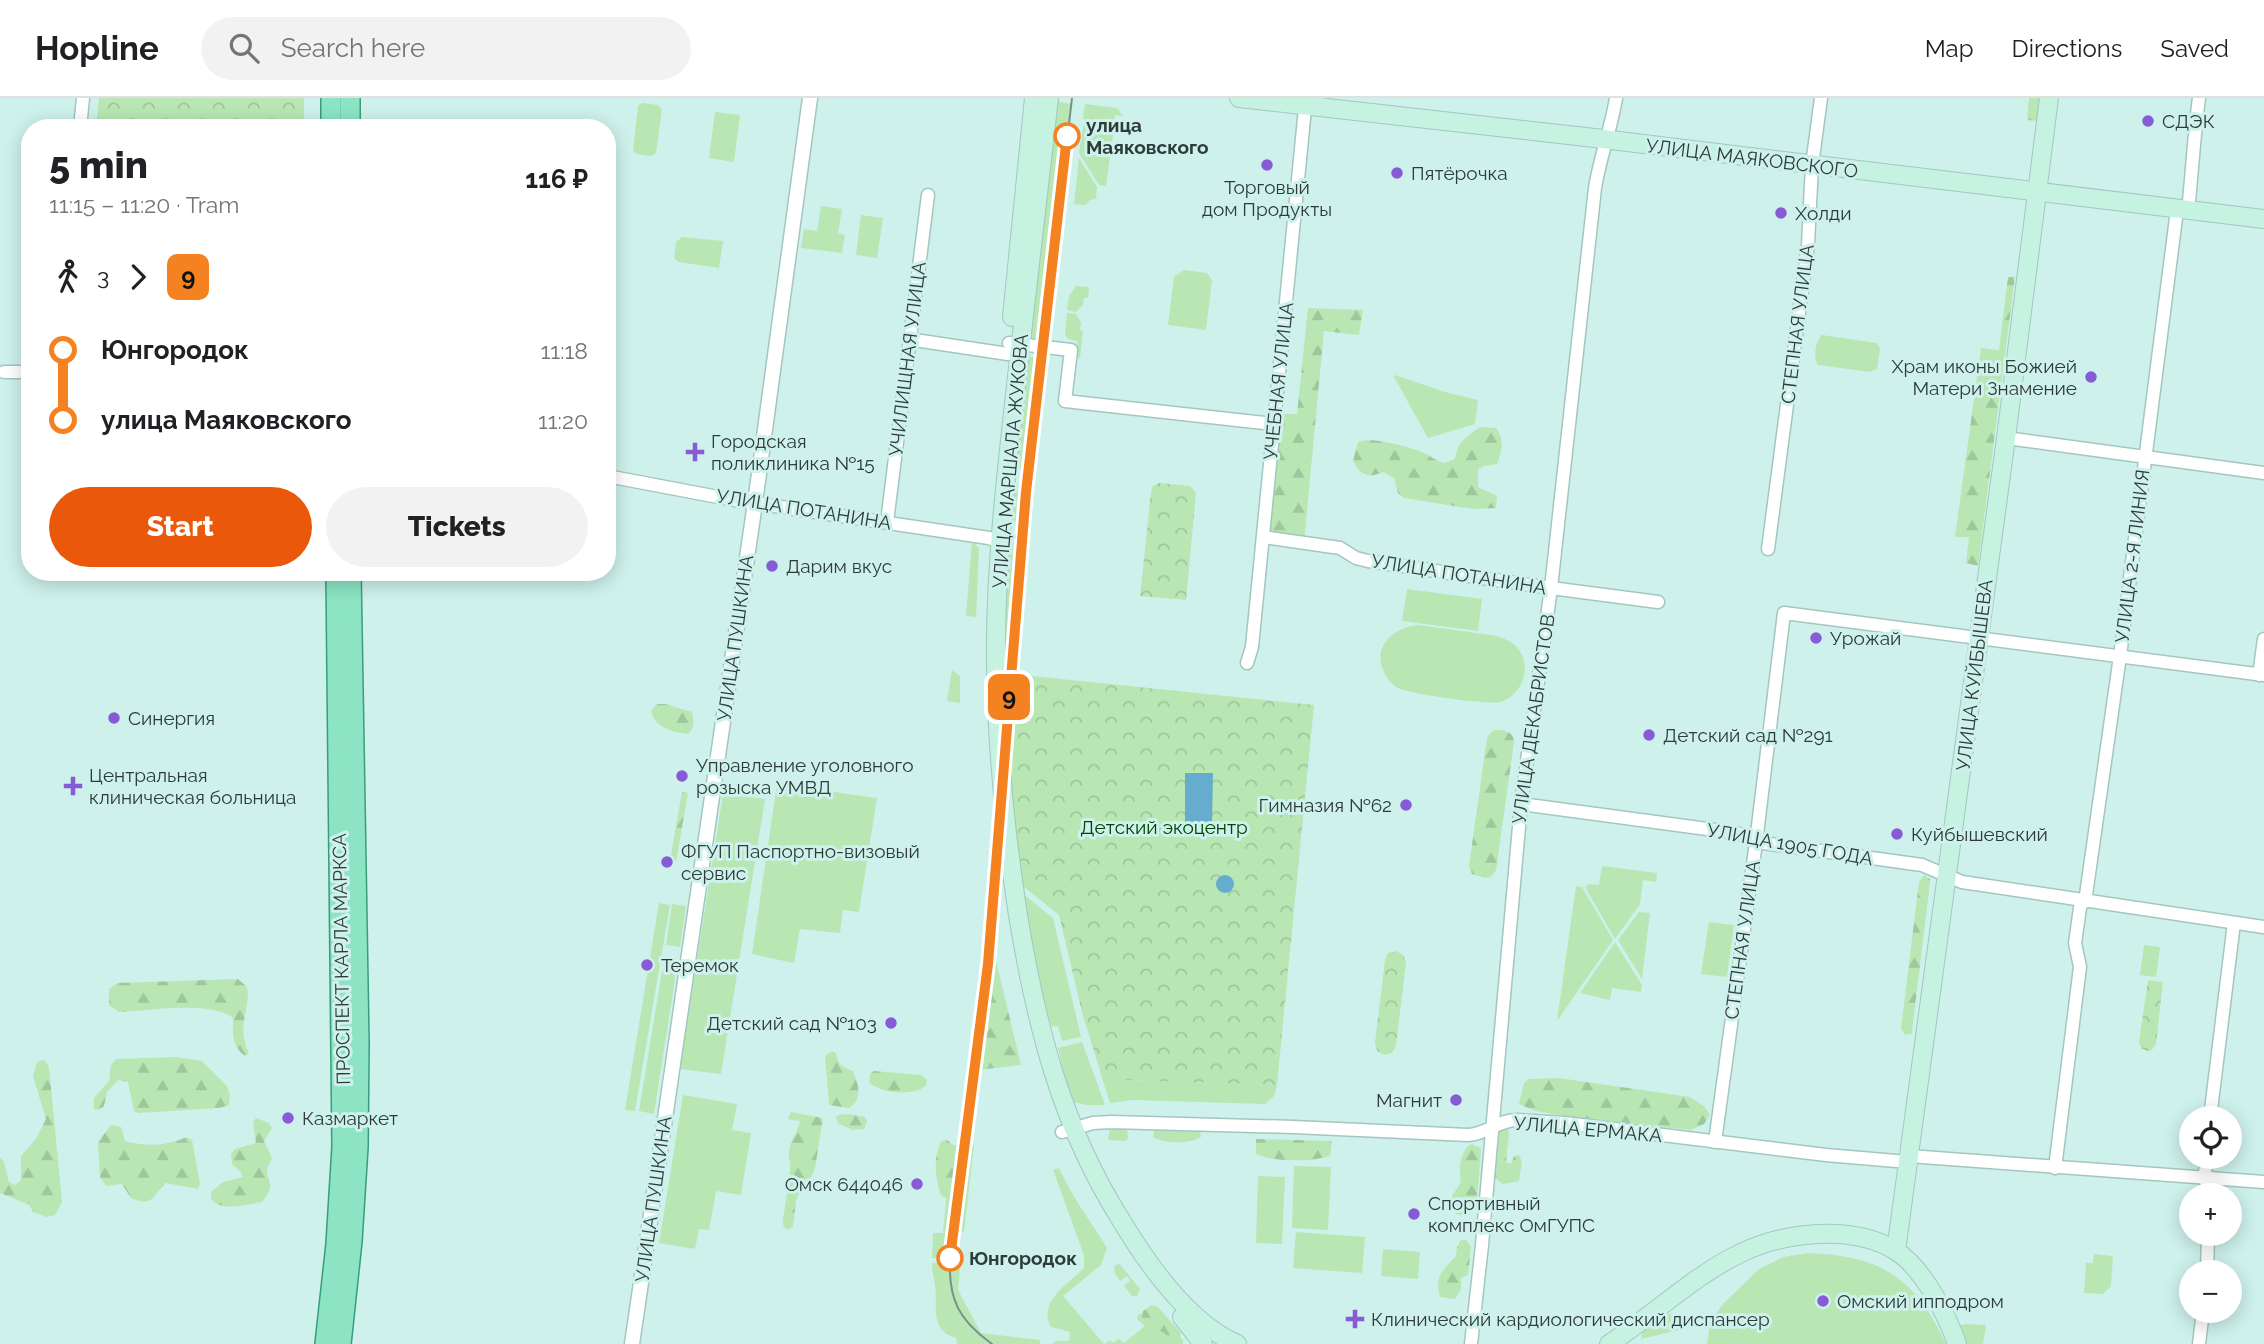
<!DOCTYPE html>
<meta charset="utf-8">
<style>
body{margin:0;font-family:Raleway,sans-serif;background:#f2f2f2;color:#202124;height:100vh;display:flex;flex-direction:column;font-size:26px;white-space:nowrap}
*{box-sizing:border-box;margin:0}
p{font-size:23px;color:#757577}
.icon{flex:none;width:38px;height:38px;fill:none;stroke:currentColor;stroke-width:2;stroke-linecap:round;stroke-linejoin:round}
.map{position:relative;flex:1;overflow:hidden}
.sheet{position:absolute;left:21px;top:21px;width:595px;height:462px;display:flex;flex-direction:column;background:#fff;border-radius:28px;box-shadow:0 4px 18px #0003}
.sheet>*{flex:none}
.badge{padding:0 14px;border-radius:10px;font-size:24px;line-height:46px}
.tools{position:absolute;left:2179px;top:1008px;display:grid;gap:14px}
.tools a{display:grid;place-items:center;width:63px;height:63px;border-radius:50%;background:#fff;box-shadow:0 4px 18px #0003;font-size:35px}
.map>.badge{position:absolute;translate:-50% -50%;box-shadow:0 0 0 4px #fff}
.legs{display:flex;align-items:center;gap:10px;height:77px;padding:0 28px;font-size:23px}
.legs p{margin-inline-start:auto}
.headline{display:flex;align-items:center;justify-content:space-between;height:119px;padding:0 28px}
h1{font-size:38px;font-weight:800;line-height:52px}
.cta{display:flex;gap:14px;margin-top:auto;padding:14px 28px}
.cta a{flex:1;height:80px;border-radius:42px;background:#ea580c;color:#fff;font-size:28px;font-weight:800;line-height:80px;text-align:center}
.cta a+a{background:#f2f2f2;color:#202124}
ul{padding:0 28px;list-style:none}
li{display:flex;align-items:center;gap:24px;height:70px;font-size:26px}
li i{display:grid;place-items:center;width:10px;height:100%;margin:0 9px;background:currentColor}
li i::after{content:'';width:18px;height:18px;margin:-9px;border:5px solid;border-radius:50%;background:#fff}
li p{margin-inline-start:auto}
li:first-child i{background:linear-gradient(#0000 50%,currentColor 0)}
li:last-child i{background:linear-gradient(currentColor 50%,#0000 0)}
header{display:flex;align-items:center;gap:42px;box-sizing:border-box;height:98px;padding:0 35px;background:#fff;border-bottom:2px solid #e0e0e0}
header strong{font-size:33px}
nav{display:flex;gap:38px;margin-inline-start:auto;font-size:24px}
.search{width:490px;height:63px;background:#f2f2f2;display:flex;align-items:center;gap:18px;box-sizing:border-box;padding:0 24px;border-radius:38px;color:#757577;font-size:26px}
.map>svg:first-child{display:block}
</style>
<header>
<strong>Hopline</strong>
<div class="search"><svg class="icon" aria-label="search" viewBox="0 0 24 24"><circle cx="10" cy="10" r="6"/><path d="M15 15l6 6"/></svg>Search here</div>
<nav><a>Map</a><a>Directions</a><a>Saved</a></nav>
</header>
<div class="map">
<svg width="2264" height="1246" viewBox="0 0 2264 1246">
<defs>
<pattern id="forest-firs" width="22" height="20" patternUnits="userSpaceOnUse" patternTransform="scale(1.75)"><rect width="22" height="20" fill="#b8e7b4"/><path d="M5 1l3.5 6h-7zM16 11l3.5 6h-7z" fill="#9ec79c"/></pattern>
<pattern id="park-crowns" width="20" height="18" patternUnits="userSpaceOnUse" patternTransform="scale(1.75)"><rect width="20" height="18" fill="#b8e7b4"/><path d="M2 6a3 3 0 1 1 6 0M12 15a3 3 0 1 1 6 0" fill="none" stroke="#9ec79c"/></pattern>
</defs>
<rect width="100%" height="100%" fill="#cef1ec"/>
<g fill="#b8e7b4">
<path d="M1052,3L1072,6L1068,37L1072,41L1067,71L1071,72L1048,245L1041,246L1029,241Z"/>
<path d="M642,5L658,7L662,11L656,55L651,58L636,56L633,52L638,8Z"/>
<path d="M1085,6L1117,10L1123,18L1115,17L1114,25L1083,21Z"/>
<path d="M715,14L740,17L734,64L709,60Z"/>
<path d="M1084,25L1114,29L1106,88L1099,87L1079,55Z"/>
<path d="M1079,60L1097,89L1096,101L1090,102L1085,107L1074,106Z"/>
<path d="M821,108L842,111L838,135L845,137L842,155L801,150L804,131L817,133Z"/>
<path d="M861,117L883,120L877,160L856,157Z"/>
<path d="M682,139L723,143L719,170L678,164L674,160L676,144Z"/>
<path d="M1184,172L1207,175L1212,182L1206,232L1168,227L1174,179Z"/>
<path d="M1076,188L1089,189L1088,200H1084L1083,207L1076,214L1067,212L1069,198Z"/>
<path d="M1067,215L1076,216L1081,225L1080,232L1083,233L1080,260L1076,259L1077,243L1068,241L1065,236Z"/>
<path d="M1822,237L1877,245L1880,251L1877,271L1870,274L1818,267C1813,260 1815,243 1822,237Z"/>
<path d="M1030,259H1046L1031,427L1006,425L1010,387L1030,389L1032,377L1025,372L1011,371L1025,261Z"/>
<path d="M1395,277L1445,294L1478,302L1475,326L1428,340L1394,279Z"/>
<path d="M972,443L979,450L976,519L966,518Z"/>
<path d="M1003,444H1029L1020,546L1002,538Z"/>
<path d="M1407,491L1482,501L1478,533L1402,523Z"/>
<path d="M1418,527L1497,538C1505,541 1514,544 1519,552C1532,570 1522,598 1500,604C1486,607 1410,596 1398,590C1391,586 1387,580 1384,574C1371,548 1395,529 1418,527Z"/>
<path d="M1000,554L1020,556L1016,590L1001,588Z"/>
<path d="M952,572L960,578V605L947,603Z"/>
<path d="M777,686L877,700L859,814L843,812L840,835L800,831L794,865L752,856Z"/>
<path d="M723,696L765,701L721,976L680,971Z"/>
<path d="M1602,768L1657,775L1656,784L1643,782L1640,806L1615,841L1585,789H1587L1588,786L1599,787Z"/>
<path d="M1576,788L1582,789L1613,842L1557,923Z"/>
<path d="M1023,796L1053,820L1081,939L1062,943L1058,928L1052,929L1039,893Z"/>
<path d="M659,805L670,807L635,1013L625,1012Z"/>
<path d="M672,806L686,808L680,849L666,847Z"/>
<path d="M1639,814L1650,815L1642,881L1618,842Z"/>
<path d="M1709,824L1734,827L1727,879L1701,876Z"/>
<path d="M1615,844L1642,887L1641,894L1612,890L1610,902L1580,895Z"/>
<path d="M2144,847L2160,849L2156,879L2140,877Z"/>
<path d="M662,873L676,875L654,1016L639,1013Z"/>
<path d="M1082,944L1105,1007H1086L1070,1003L1058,950Z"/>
<path d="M1122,982L1277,987L1274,998L1265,1006L1133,1002L1110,1005L1104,986Z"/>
<path d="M683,997L737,1006L732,1032L751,1035L741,1097L716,1093L709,1132L699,1131L695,1151L659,1145Z"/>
<path d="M1110,1029L1127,1031L1128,1040L1125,1043L1108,1042Z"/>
<path d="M1158,1030L1196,1031L1200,1033L1201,1039C1192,1046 1163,1046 1153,1039L1154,1032Z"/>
<path d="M951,1047H974L964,1134L955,1129L952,1158L946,1161L932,1160L933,1135H943Z"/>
<path d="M1294,1068L1331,1069L1328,1132L1292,1130Z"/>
<path d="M1059,1070C1071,1098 1091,1123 1107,1150L1101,1167L1063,1198L1104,1246H1052L1056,1243H1069L1070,1234L1051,1229C1037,1204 1069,1185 1084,1170V1157L1053,1072Z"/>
<path d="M1258,1078L1285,1079L1282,1146L1256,1145Z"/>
<path d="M1296,1134L1365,1139L1362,1175L1293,1170Z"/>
<path d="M1383,1151L1420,1154L1418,1181L1381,1178Z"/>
<path d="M1808,1155C1882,1158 1914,1179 1946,1246H1707L1710,1225L1722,1207L1759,1171L1783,1159Z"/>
<path d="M2094,1156L2113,1158L2111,1188L2103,1196L2084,1195L2086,1165H2093Z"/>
<path d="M932,1165L957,1166L960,1169L958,1192L981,1235L1040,1242V1246H957L956,1240C929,1233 938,1208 935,1188C934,1180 932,1173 932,1165Z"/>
<path d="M1119,1165L1140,1191L1137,1198H1132L1124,1188L1130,1183L1127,1178L1120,1183L1115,1176L1114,1169Z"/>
<path d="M1151,1210L1156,1212L1183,1242V1246H1105L1110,1242L1113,1245L1119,1241L1124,1245L1145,1228L1137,1221L1138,1217Z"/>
<path d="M1669,1216L1675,1217L1679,1221V1232L1641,1241L1643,1233Z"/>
<path d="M1964,1226L1986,1227L1983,1246H1966L1959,1228Z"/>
</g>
<g fill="url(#forest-firs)">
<path d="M2029,0H2042L2039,23L2027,22Z"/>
<path d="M2008,179H2015L1978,468L1966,465L1969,439H1955L1981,250L1999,252Z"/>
<path d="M1308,210L1363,212L1359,237L1324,233L1304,444L1264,437L1277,316H1297Z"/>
<path d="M1480,329L1496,330C1505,342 1502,352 1497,366L1484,368L1478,371V389L1497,398L1496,410L1473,411L1404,400L1398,395L1394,380L1383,374C1368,381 1361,377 1353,363L1358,344C1371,338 1410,349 1424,355C1431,358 1436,363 1444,365L1455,361C1458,343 1466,339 1480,329Z"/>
<path d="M657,606H665L692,614C694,622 695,630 688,636C672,634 655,630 651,613Z"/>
<path d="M1495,632C1504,632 1513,633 1514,644L1496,772L1491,779L1485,780L1472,776L1469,768L1487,640L1490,635Z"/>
<path d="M682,694L688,695L676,764L670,763Z"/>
<path d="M1924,777L1930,781V785L1912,933L1911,936L1905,937L1901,931L1919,784Z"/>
<path d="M993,850L1021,967L978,972Z"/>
<path d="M238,881L246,888L248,893C248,917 237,931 249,955L245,958C231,947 233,937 233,920C211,902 147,913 119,914L109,907V891L117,885Z"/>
<path d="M832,953L836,955C839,968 840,967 853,973C858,987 864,1000 849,1010L829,1007L825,958Z"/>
<path d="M176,959L202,963L227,988L230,997L229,1007L219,1010L139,1015L134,1013L128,984L118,982L107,994L104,1008L99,1012L94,1011V1000L109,983L111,967L116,961Z"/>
<path d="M44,962L49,969L62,1104L55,1117L47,1119L33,1114L30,1107L0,1095V1059L4,1064L9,1084L15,1087L21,1082V1058L36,1041L46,1021L33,978L37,964Z"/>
<path d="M874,973L921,977L927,982L926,988C913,998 881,996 869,984L870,976Z"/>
<path d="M1559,980L1690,999L1704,1008L1710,1017L1704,1026L1691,1032L1566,1018L1535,1013L1519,1006L1524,985L1529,981Z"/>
<path d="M791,1014L823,1020L815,1070L809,1084L802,1087L796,1103L793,1129L787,1132L783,1127V1122C785,1105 789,1088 790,1071C791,1065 788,1060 789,1054C790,1042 798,1035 800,1023L788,1021Z"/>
<path d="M848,1016L865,1019L867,1023L864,1031L853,1032L839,1026L836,1020L838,1017Z"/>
<path d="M256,1020L269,1025L272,1030L264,1043L272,1060L267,1070C267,1088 277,1085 262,1104C246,1106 223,1115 211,1101V1094L223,1084L243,1079L240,1073L232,1066L231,1056L235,1051L256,1045L253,1024Z"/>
<path d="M111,1027L121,1029L125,1043C148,1049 165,1048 187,1039L192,1042L200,1086L198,1091L166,1085C152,1097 154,1110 131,1100L122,1086L106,1088L100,1079L98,1044Z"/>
<path d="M1508,1029L1509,1036L1506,1064L1511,1066L1514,1058L1519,1057L1522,1064L1519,1083L1503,1086C1485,1079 1491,1041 1501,1030Z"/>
<path d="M1256,1041L1332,1043L1330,1058C1312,1064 1273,1064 1256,1056Z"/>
<path d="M947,1042L952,1046L957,1079L956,1092L946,1100L941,1097C935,1081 933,1059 941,1043Z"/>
<path d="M1471,1046L1481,1050C1481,1054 1478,1094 1477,1098C1475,1104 1467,1113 1463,1118L1456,1116L1452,1098L1461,1084C1459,1072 1459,1054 1471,1046Z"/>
<path d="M1461,1142H1466L1471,1148L1468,1177L1461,1180V1192L1455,1201L1440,1199C1434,1178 1443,1172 1456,1158L1457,1149Z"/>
<path d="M1152,1207L1158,1209L1181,1235L1179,1243L1174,1245C1164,1236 1163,1229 1149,1235L1142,1222L1143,1213Z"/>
</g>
<g fill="url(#park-crowns)">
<path d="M99,0H304V30H96Z"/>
<path d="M1159,385L1190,388L1196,395L1186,502L1140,498L1151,394L1153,388Z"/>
<path d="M1023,577L1314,607L1277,987L1122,982L1104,986L1082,914L1059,817L1023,788L1019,771L1011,686L1015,624Z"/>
<path d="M1396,853L1403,857L1406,864L1396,948L1392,955L1384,957L1377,953L1375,945L1385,862L1388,855Z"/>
<path d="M2148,882L2163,884L2156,946L2152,952L2146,953L2141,950L2139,944Z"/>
</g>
<g fill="#65acce">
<path d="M1185,675H1213L1212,726H1185Z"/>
<circle cx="1225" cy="786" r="9"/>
</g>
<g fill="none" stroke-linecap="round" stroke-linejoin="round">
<g stroke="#a4c6c1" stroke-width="15">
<g id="minor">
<path d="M80,30L83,0"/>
<path d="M2188,113C2192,75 2194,38 2199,0"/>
<path d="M908,241L1008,256"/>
<path d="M1009,245L1071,252L1065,303L1273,326"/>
<path d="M4,274H30"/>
<path d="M2006,340L2264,375"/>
<path d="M607,378L734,402L989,440L1000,444"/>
<path d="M887,424L928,97"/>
<path d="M1263,439L1340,450L1356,460L1368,463L1551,490L1658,504"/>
<path d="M1768,451L1808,147L1812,67L1821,0"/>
<path d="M1247,565L1252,549L1306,0"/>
<path d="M2259,577L2264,541"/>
<path d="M1521,706L1737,735L1756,744L1922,767L1962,784L2264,829"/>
<path d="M2085,804L2120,558L2177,112"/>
<path d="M2210,1020L2234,825"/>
<path d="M1062,1034L1093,1025L1111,1024L1294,1029L1468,1037C1487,1036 1499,1022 1516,1022L1565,1025L1826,1057L1908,1064"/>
<path d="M1715,1044L1756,744L1784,515L2264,577"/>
<path d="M1909,1058L2264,1084"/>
<path d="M2206,1059L2205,1081L2211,1097"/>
<path d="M2055,1070L2080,869L2075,845L2081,803"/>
<path d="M2207,1174L2208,1136"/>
<path d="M1471,1246L1482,1147L1521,706L1551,490L1595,90C1600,59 1611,31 1616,0"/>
<path d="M2199,1246L2203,1213"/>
</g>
</g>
<g stroke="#a4c6c1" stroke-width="17">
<path id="tertiary" d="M632,1246L755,405L810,0"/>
</g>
<g stroke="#a4c6c1" stroke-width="20">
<g id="secondary">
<path d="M1049,0C1038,90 1028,180 1018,270C1008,360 997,450 996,540C995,633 1004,726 1018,817C1036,927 1061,1027 1121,1122C1148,1167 1189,1225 1237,1246"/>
<path d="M1239,0L1586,39L2264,121"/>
<path d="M1012,219L1034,0"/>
<path d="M1896,1153L2006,340L2049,0"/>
<path d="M1182,1219L1203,1246"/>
<path d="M1609,1246C1652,1218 1696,1176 1741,1155C1785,1134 1853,1126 1896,1153C1923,1170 1947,1217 1957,1246"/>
</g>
</g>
<g stroke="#399d7b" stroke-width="22">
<g id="primary">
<path d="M331,0V30"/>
<path d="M350,0V30"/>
<path d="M325,1246L336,1146L342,1049L336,474"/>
<path d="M341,1246L352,1143L358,1049L359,946L351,474"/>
</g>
</g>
<use href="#minor" stroke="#fff" stroke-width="12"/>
<use href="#tertiary" stroke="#fff" stroke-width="14"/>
<use href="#secondary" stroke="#c6f2e2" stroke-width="18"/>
<use href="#primary" stroke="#8ce4c5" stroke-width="19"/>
<path stroke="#78908c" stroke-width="2" d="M992,1246C959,1222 948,1202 950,1160L987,866L1026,394L1072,0"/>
</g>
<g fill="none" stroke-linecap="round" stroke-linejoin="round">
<g stroke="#fff" stroke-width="16">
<path id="line-1" d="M950,1160L988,866L1026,394L1067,38"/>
</g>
<use href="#line-1" stroke="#f58220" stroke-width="10"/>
</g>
<g fill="#865bd5" stroke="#cef1ec" stroke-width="2.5">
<circle cx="2148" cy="23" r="7"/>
<circle cx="1267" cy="67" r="7"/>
<circle cx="1397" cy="75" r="7"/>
<circle cx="1781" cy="115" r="7"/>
<circle cx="2091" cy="279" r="7"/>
<path d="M691.5 343.5h7v7h7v7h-7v7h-7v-7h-7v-7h7z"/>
<circle cx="772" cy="468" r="7"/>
<circle cx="1816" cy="540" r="7"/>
<circle cx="114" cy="620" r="7"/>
<circle cx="1649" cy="637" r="7"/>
<circle cx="682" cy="678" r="7"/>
<path d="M69.5 677.5h7v7h7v7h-7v7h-7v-7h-7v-7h7z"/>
<circle cx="1406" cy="707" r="7"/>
<circle cx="1897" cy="736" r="7"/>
<circle cx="667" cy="764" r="7"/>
<circle cx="647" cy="867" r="7"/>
<circle cx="891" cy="925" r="7"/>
<circle cx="1456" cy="1002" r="7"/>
<circle cx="288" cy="1020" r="7"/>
<circle cx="917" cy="1086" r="7"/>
<circle cx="1414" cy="1116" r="7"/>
<circle cx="1823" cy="1203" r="7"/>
<path d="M1351.5 1210.5h7v7h7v7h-7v7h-7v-7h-7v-7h7z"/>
</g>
<g fill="#fff" stroke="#f58220" stroke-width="3.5">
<circle cx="1067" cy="38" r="12"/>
<circle cx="950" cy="1160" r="12"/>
</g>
<g text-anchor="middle" stroke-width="6" stroke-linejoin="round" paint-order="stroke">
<g font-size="19" fill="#2d3b39" stroke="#cef1ec" text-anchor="start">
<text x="2162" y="30">СДЭК</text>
<text x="1411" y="82">Пятёрочка</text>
<text x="1267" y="96" text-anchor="middle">Торговый<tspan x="1267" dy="22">дом Продукты</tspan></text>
<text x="1795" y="122">Холди</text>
<text x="2077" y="275" text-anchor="end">Храм иконы Божией<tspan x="2077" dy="22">Матери Знамение</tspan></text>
<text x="711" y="350">Городская<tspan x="711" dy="22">поликлиника №15</tspan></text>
<text x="786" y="475">Дарим вкус</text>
<text x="1830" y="547">Урожай</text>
<text x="128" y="627">Синергия</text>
<text x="1663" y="644">Детский сад №291</text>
<text x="696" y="674">Управление уголовного<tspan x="696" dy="22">розыска УМВД</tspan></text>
<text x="89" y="684">Центральная<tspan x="89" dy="22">клиническая больница</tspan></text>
<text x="1392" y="714" text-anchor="end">Гимназия №62</text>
<text x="1911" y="743">Куйбышевский</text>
<text x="681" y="760">ФГУП Паспортно-визовый<tspan x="681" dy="22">сервис</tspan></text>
<text x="661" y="874">Теремок</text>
<text x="877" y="932" text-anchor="end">Детский сад №103</text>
<text x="1442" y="1009" text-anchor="end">Магнит</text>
<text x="302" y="1027">Казмаркет</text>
<text x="903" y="1093" text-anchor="end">Омск 644046</text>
<text x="1428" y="1112">Спортивный<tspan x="1428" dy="22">комплекс ОмГУПС</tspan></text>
<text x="1837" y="1210">Омский ипподром</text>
<text x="1371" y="1228">Клинический кардиологический диспансер</text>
</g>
<g font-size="19" font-weight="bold" fill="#2d3b39" stroke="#cef1ec" text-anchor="start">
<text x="1086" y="34">улица<tspan x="1086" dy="22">Маяковского</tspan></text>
<text x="969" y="1167">Юнгородок</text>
</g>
<g font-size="19" fill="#2d3b39" stroke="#cef1ec">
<text transform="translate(1752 60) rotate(7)" y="7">УЛИЦА МАЯКОВСКОГО</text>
<text transform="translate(1797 226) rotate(-83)" y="7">СТЕПНАЯ УЛИЦА</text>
<text transform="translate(907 261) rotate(-83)" y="7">УЧИЛИЩНАЯ УЛИЦА</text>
<text transform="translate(1278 283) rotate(-84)" y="7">УЧЕБНАЯ УЛИЦА</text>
<text transform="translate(1010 363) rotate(-85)" y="7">УЛИЦА МАРШАЛА ЖУКОВА</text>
<text transform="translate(804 411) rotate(9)" y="7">УЛИЦА ПОТАНИНА</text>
<text transform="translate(2132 458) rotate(-83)" y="7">УЛИЦА 2-Я ЛИНИЯ</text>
<text transform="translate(1459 476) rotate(9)" y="7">УЛИЦА ПОТАНИНА</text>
<text transform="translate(735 540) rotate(-82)" y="7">УЛИЦА ПУШКИНА</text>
<text transform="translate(1974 577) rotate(-83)" y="7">УЛИЦА КУЙБЫШЕВА</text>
<text transform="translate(1533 621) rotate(-82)" y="7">УЛИЦА ДЕКАБРИСТОВ</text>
<text transform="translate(1790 746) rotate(10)" y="7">УЛИЦА 1905 ГОДА</text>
<text transform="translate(1742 842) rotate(-82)" y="7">СТЕПНАЯ УЛИЦА</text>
<text transform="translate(341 861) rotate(-91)" y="7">ПРОСПЕКТ КАРЛА МАРКСА</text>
<text transform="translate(1588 1031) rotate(5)" y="7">УЛИЦА ЕРМАКА</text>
<text transform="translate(653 1101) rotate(-82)" y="7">УЛИЦА ПУШКИНА</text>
</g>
<g font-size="19" fill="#004500" stroke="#cef1ec">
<text x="1164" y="736">Детский экоцентр</text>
</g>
</g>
</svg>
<div class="tools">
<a><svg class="icon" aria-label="locate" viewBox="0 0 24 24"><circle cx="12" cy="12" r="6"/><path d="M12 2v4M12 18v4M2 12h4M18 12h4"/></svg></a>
<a>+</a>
<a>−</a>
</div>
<b class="badge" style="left:1009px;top:599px;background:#f58220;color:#111">9</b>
<section class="sheet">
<div class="headline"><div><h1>5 min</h1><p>11:15 – 11:20 · Tram</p></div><b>116 ₽</b></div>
<div class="legs"><svg class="icon" aria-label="walk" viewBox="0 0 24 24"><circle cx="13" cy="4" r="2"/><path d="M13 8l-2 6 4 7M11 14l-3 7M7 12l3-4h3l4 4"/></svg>3<svg class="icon" aria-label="forward" viewBox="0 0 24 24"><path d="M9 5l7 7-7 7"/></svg><b class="badge" style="background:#f58220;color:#111">9</b></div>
<ul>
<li><i style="color:#f58220"></i><b>Юнгородок</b><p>11:18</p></li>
<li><i style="color:#f58220"></i><b>улица Маяковского</b><p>11:20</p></li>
</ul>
<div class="cta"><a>Start</a><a>Tickets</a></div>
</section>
</div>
